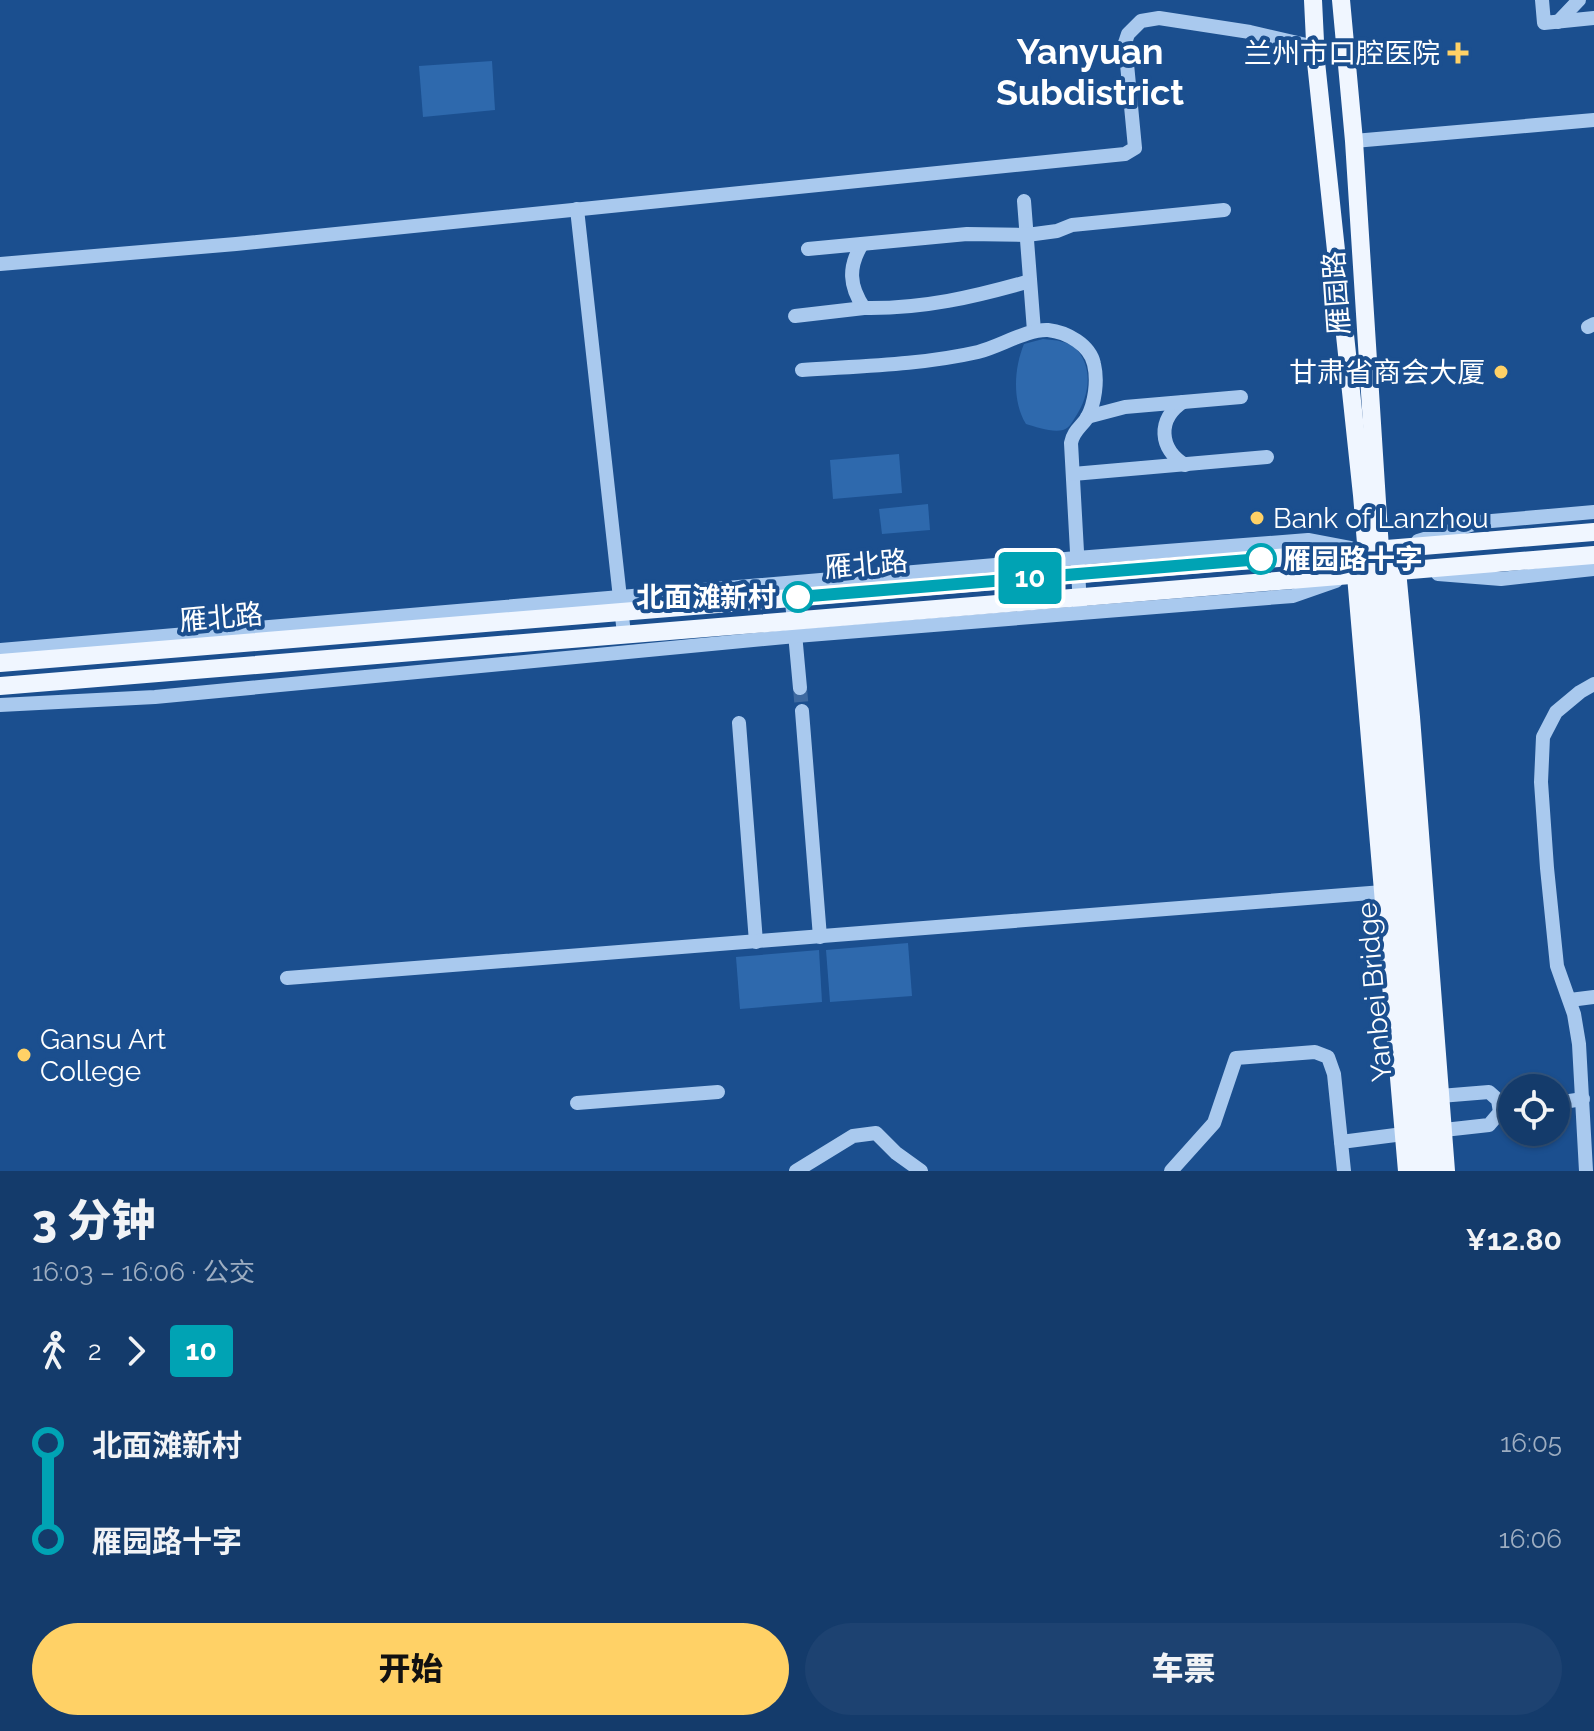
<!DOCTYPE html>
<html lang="zh">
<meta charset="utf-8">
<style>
body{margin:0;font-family:Raleway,"Noto Sans SC",sans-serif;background:#1d4271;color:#f1f3f6;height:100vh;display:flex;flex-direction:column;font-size:30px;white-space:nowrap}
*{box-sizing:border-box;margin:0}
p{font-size:26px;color:#9dadc1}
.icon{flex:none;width:44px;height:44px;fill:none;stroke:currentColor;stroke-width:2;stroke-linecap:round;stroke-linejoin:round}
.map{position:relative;height:1171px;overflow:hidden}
.side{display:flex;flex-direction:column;background:#143b6b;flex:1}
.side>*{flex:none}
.badge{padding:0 16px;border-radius:6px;font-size:28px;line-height:52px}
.buttons{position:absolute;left:1498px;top:1074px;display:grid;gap:16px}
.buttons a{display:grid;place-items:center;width:72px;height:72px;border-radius:50%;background:#143b6b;box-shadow:0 2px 6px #0004,0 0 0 2px #33557e;font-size:40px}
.map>.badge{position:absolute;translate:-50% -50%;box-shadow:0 0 0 4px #fff}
.legs{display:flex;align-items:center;gap:12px;height:88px;padding:0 32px;font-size:26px}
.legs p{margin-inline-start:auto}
.overview{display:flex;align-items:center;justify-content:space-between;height:136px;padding:0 32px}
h1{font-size:44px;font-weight:800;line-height:60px}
.action{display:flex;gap:16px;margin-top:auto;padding:16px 32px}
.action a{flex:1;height:92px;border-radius:48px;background:#ffd166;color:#111;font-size:32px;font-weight:800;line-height:92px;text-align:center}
.action a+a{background:#1d4271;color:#f1f3f6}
ul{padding:0 32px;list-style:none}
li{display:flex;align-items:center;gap:28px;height:96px;font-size:30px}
li i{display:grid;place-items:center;width:12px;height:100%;margin:0 10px;background:currentColor}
li i::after{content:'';width:20px;height:20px;margin:-10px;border:6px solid;border-radius:50%;background:#143b6b}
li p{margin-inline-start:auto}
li:first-child i{background:linear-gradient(#0000 50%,currentColor 0)}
li:last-child i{background:linear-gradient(currentColor 50%,#0000 0)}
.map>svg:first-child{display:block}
</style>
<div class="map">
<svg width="1594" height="1171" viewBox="0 0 1594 1171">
<rect width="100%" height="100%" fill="#1b4f8f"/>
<g fill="#2e69ad">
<path d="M492,61L495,110L423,117L419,66Z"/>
<path d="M1043,339C1055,340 1070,341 1078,351C1094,371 1088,398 1076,416C1072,422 1070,428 1063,430C1053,433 1036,427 1026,424C1012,401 1014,368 1024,344Z"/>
<path d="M899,454L902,493L833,499L830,460Z"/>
<path d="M928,504L930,530L882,534L879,509Z"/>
<path d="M908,943L912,996L830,1002L826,950Z"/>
<path d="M819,950L822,1002L740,1009L736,957Z"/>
</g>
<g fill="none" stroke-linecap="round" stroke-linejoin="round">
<path stroke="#3d69a0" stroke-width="14" stroke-dasharray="14 7" stroke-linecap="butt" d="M800,688L802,711"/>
<g stroke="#a9c9ee" stroke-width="14">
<path d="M1542,0L1544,23L1594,18"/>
<path d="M1558,22L1579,0"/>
<path d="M1354,141L1594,120"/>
<path d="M1024,201L1034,331"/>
<path d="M577,209L624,634"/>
<path d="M862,244C848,267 849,286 864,308C923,309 974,297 1030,281"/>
<path d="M808,249L967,234L1027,235L1057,231L1072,225L1224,210"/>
<path d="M0,264L236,244L1125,154L1135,148L1125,43L1128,34L1141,21L1159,18L1250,32L1315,47"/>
<path d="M795,316L864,308"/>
<path d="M1588,327L1594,324"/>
<path d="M802,370C861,366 921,365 978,352C999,347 1027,329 1048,330C1067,332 1090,345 1094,364C1098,381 1095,403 1087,418C1081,427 1073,431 1071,443L1080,606"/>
<path d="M1183,402C1157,419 1159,449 1185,465"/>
<path d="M1087,417L1125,407L1241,397"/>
<path d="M1073,474L1267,457"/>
<path d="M1418,541L1480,522L1594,512"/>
<path d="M1438,574L1501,579L1594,569"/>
<path d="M791,590L800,688"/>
<path d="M0,650L1077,558L1308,540L1350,548"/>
<path d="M0,705L155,697L796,636L1293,596L1336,581"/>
<path d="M802,711L820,937"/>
<path d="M739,723L756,942"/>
<path d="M287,978L1383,892"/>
<path d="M1570,1000L1594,997"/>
<path d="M577,1103L718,1092"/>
<path d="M1556,1103L1583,1099"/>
<path d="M1435,1131L1489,1125L1500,1112L1498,1100L1489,1092L1440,1096"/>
<path d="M796,1171L853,1136L876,1133L896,1153L921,1171"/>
<path d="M1171,1171L1214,1123L1236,1058L1315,1052L1328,1057L1334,1074L1341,1142"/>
<path d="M1344,1171L1341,1142L1411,1133"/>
<path d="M1586,1171L1579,1044L1574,1014L1557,966L1547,868L1541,782L1543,737L1556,712L1580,692L1594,684"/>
</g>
<g stroke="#f0f6ff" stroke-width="18">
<path d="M1313,0L1316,62L1362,495L1388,808"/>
<path d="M1341,0L1354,141L1380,549L1390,627L1406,822"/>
<path d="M1396,560L1411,717L1446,1171"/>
<path d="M1355,564L1407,1171"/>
<path d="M0,663L1594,532"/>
<path d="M0,686L1594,555"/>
</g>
<g stroke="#f0f6ff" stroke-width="18">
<path d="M1388,808L1417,1171"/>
<path d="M1406,822L1434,1171"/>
</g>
</g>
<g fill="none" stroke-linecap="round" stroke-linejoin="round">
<g stroke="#fff" stroke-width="18">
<path id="line-1" d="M798,597L1261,559"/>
</g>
<use href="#line-1" stroke="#00a3b4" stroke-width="12"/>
</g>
<g fill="#ffd166" stroke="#1b4f8f" stroke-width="3">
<path d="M1454 41h8v8h8v8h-8v8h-8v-8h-8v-8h8z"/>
<circle cx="1501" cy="372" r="8"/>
<circle cx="1257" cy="518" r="8"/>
<circle cx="24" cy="1055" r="8"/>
</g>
<g fill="#fff" stroke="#00a3b4" stroke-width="4">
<circle cx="1261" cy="559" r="14"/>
<circle cx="798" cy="597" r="14"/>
</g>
<g text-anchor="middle" stroke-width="8" stroke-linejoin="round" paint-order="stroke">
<g font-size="28" fill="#fff" stroke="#1b4f8f" text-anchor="end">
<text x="1440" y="63">兰州市口腔医院</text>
<text x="1485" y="382">甘肃省商会大厦</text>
<text x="1273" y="528" text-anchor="start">Bank of Lanzhou</text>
<text x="40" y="1049" text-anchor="start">Gansu Art<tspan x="40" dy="32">College</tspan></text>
</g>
<g font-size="28" fill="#fff" stroke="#1b4f8f">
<text transform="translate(1336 293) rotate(-94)" y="10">雁园路</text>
<text transform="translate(866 564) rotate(-5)" y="10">雁北路</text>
<text transform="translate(221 617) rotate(-5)" y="10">雁北路</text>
<text transform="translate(1374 992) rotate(-95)" y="10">Yanbei Bridge</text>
</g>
<g font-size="28" font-weight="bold" fill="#fff" stroke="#1b4f8f" text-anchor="start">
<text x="1283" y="569">雁园路十字</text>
<text x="776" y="607" text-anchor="end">北面滩新村</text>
</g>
<g font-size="36" font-weight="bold" fill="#fff" stroke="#1b4f8f">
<text x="1090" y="64">Yanyuan<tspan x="1090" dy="41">Subdistrict</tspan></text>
</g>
</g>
</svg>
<div class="buttons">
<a><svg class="icon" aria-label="locate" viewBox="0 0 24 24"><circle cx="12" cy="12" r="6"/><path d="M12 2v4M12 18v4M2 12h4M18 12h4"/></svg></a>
</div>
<b class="badge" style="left:1030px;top:578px;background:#00a3b4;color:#fff">10</b>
</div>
<section class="side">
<div class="overview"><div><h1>3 分钟</h1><p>16:03 – 16:06 · 公交</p></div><b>¥12.80</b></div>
<div class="legs"><svg class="icon" aria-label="walk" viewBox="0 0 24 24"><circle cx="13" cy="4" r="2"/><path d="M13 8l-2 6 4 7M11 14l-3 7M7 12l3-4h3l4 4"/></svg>2<svg class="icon" aria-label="forward" viewBox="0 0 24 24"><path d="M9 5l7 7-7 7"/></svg><b class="badge" style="background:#00a3b4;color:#fff">10</b></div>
<ul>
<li><i style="color:#00a3b4"></i><b>北面滩新村</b><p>16:05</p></li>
<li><i style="color:#00a3b4"></i><b>雁园路十字</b><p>16:06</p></li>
</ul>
<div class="action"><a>开始</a><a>车票</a></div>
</section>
